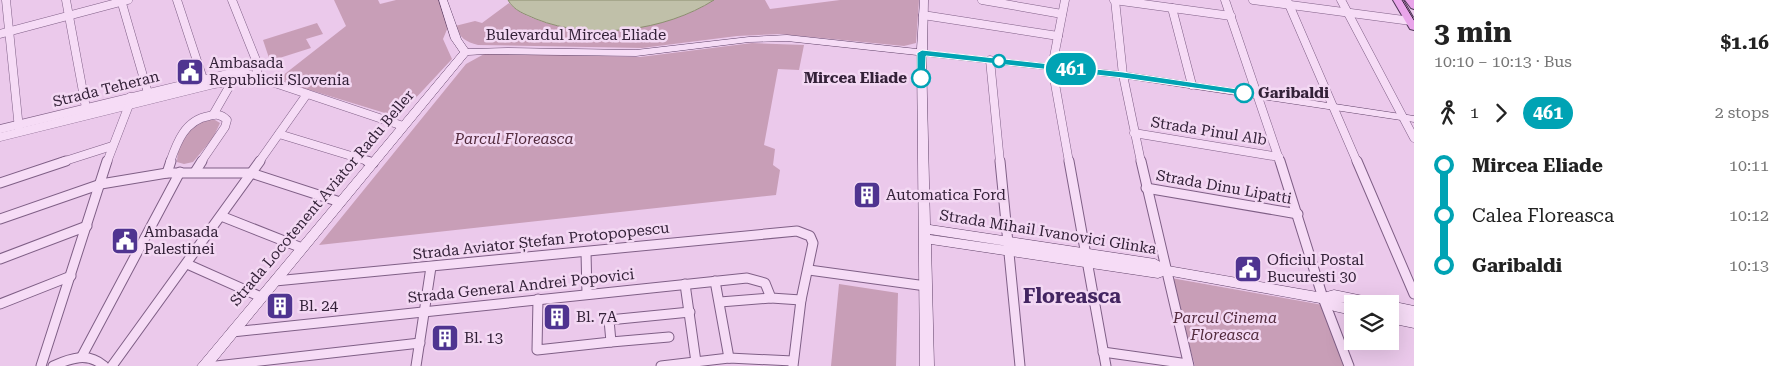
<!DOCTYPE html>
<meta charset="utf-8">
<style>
body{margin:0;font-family:"Roboto Serif",serif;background:#f2f2f2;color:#222;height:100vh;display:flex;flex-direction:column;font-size:19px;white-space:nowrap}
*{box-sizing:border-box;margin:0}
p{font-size:16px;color:#767676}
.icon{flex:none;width:28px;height:28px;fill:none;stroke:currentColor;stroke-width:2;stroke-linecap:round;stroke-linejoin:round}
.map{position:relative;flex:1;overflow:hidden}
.details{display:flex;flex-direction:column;background:#fff;width:375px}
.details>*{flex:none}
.badge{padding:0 10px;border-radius:16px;font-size:18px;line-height:32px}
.fabs{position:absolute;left:1344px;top:295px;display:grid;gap:10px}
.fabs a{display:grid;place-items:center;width:55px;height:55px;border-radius:0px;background:#fff;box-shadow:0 5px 20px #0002;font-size:25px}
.map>.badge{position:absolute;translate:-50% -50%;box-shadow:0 0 0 2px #fff}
.legs{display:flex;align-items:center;gap:8px;height:55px;padding:0 20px;font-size:16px}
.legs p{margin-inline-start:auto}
.overview{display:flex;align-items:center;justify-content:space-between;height:85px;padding:0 20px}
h1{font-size:28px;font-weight:700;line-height:38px}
ul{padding:0 20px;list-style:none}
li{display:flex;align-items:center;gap:18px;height:50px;font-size:19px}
li i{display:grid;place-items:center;width:8px;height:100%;margin:0 6px;background:currentColor}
li i::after{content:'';width:12px;height:12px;margin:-6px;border:4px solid;border-radius:50%;background:#fff}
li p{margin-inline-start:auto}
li:first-child i{background:linear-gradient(#0000 50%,currentColor 0)}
li:last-child i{background:linear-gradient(currentColor 50%,#0000 0)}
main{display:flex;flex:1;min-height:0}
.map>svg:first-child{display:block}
</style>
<main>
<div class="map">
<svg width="1414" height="366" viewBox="0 0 1414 366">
<rect width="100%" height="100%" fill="#ebc9eb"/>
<g fill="#c89eb7">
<path d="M334,0H378L380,4L396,0H439L448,27L443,39L452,59L398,117L277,80L346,26Z"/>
<path d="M714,0H765L770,9L840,0H919L916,43L904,46L780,34L737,36L642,48L478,45C466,42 460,38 455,26L475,21L482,23L509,3C516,11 525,15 535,19C589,40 666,31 714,0Z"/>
<path d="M317,23L323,34L306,39L311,48L270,61L263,40Z"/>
<path d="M752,43L804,45L799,70L778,69L764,145L775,149L773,165L780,170L776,195L319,245L466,64L486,53L640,57Z"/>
<path d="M208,119L215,120L220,123L213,138L193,162L184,164L177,162C178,140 186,126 208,119Z"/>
<path d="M1171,278L1323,305L1346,366H1195Z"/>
<path d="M839,284L898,293L896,366H831Z"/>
</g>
<path fill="#c0c0a9" stroke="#8c8e70" d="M508,0H714C665,31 591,41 536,19C525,14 514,11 508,0Z"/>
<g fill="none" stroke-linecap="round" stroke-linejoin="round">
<g stroke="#7f5f86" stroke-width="9">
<g id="street-far1">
<path d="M6,0L19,129"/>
<path d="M66,0L86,108"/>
<path d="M121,0L148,93"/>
<path d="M177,0L203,79"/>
<path d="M232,0L258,65L256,77"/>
<path d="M982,0L1062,14"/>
<path d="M1065,0L1052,67L1069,162"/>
<path d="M1114,0L1231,16"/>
<path d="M1115,0L1123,75L1141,162"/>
<path d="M1225,0L1280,162"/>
<path d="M1253,0L1411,21"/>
<path d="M1287,0L1357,162"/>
<path d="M1341,0L1414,138"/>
<path d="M1172,8L1192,85"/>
<path d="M923,15L1058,36"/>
<path d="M0,34L128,0"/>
<path d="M990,60L1000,162"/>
<path d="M213,115L233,80"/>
<path d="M0,129L236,72L248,74L403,126"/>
<path d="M1134,133L1279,157"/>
<path d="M279,134L371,162"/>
<path d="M0,137L214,84L250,78"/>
<path d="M62,162L112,146"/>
<path d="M107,162L129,105L130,97"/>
<path d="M170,162C177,142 185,120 209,116C216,114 221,114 227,120L225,127L201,162"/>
<path d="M259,162L307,94"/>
</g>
</g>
<g stroke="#7f5f86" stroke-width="11">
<g id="street">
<path d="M367,161L373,163"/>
<path d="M1000,161L1020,366"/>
<path d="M1069,161L1106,366"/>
<path d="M1141,161L1189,366"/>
<path d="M1280,161L1323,298L1349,366"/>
<path d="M1357,161L1414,294"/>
<path d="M195,172L202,161"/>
<path d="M167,173L171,161"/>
<path d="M0,183L66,161"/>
<path d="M1146,188L1298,214"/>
<path d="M221,216L302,248"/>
<path d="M0,219L101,184L167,173H251L340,202"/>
<path d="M586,252L587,294"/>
<path d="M0,259L87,226"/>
<path d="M187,264L261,297"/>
<path d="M809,270L926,286"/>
<path d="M275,281L797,231L810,236L813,243L801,300L793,366"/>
<path d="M715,281L729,358"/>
<path d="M685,284L696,362"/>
<path d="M538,299L537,350L611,342L609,320L690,312"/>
<path d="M720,302L771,298"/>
<path d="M0,304L71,276"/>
<path d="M232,332L747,278L765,283L771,298L801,300"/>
<path d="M611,342L669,337"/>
<path d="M1103,352L1188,364"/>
<path d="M82,356L180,172"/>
<path d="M41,366L107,161"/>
<path d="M53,366C71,358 88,352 104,366"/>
<path d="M112,366L260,161"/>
<path d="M216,366L420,343"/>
<path d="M416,366L431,267"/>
<path d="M661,366L729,358L793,361"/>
</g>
</g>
<g stroke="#604268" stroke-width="1">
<g id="secondary">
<path d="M439,0H447L461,39L468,49L508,48L636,50L749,37L787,35L917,49L920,0H928L927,51L1123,72L1414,116V122L1123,78L926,56L930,225L1155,259L1168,266L1323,293L1334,290L1378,299L1383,300L1384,304H1352L1341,302L1352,305V315L1334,311L1320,303L1166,275L1158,278L931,244L934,366H920L917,55L787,41L749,42L636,56L486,54L468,55L212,366H197L460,52L451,39ZM930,234L1014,247L930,235Z"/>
<path d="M1390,301L1414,306V328L1390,323V311L1412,316L1390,311V304H1385Z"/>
</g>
</g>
<g stroke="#4c3354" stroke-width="2">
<g id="primary">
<path d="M1393,0H1403L1414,19V30L1410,29Z"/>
<path d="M1405,0H1414V9L1411,8Z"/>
</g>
</g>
<use href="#street-far1" stroke="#f6dcf6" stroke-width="8"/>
<use href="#street" stroke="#f6dcf6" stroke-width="9"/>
<use href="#secondary" fill="#f6dcf6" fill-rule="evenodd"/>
<use href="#primary" fill="#e9a5ea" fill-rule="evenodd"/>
<path stroke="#332138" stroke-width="1" d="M1402,0L1414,20"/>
</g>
<path fill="#00a3b4" stroke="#fff" d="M922,50L1123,72L1244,90L1249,93L1244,95L1123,78L926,56L925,78L921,80L917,78V53Z"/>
<defs>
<g id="civic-square" transform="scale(1.4375)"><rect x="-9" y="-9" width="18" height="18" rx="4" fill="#4f3490" stroke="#f3d8f3"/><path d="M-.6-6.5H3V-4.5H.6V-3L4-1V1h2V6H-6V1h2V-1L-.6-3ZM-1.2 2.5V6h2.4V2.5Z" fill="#fff"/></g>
<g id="building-square" transform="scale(1.4375)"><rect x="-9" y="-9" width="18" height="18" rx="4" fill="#4f3490" stroke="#f3d8f3"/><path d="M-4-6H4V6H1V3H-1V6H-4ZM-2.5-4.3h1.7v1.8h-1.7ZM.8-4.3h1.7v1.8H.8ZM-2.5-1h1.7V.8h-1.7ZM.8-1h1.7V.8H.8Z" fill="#fff"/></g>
</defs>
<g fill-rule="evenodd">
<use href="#civic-square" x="190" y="72"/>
<use href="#building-square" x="867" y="195"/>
<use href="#civic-square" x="125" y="241"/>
<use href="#civic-square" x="1248" y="269"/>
<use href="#building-square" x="280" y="306"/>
<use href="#building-square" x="557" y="317"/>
<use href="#building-square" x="445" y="338"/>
</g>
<g fill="#fff" stroke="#00a3b4" stroke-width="2.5">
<circle cx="999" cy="61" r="6"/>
<circle cx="921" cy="78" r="9"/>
<circle cx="1244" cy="93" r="9"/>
</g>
<g text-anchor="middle" stroke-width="5" stroke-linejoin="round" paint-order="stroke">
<g font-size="15" fill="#332138" stroke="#f3d8f3">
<text x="576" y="40">Bulevardul Mircea Eliade</text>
<text transform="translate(106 89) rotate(-14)" y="5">Strada Teheran</text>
<text transform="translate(1209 131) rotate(9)" y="5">Strada Pinul Alb</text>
<text transform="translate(1224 187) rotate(10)" y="5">Strada Dinu Lipatti</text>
<text transform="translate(322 198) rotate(-50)" y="5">Strada Locotenent Aviator Radu Beller</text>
<text transform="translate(1048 232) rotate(9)" y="5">Strada Mihail Ivanovici Glinka</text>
<text transform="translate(541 241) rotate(-6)" y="5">Strada Aviator Ștefan Protopopescu</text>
<text transform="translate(521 286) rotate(-6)" y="5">Strada General Andrei Popovici</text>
</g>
<g font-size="15" fill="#332138" stroke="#f3d8f3" text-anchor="start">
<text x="209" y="68">Ambasada<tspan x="209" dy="17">Republicii Slovenia</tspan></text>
<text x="886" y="200">Automatica Ford</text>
<text x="144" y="237">Ambasada<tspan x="144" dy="17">Palestinei</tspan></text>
<text x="1267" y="265">Oficiul Postal<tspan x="1267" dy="17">Bucuresti 30</tspan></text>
<text x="299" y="311">Bl. 24</text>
<text x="576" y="322">Bl. 7A</text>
<text x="464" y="343">Bl. 13</text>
</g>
<g font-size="15" font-weight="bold" fill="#332138" stroke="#f3d8f3" text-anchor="end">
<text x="907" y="83">Mircea Eliade</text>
<text x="1258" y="98" text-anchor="start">Garibaldi</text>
</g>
<g font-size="15" font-style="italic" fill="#522a3c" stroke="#f3d8f3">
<text x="514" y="144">Parcul Floreasca</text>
<text x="1225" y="323">Parcul Cinema<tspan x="1225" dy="17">Floreasca</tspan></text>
</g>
<g font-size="20" font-weight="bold" fill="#432561" stroke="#f3d8f3">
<text x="1072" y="303">Floreasca</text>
</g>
</g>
</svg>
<div class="fabs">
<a><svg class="icon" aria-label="layers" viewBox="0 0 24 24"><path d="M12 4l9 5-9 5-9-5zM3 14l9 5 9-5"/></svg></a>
</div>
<b class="badge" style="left:1071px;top:69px;background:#00a3b4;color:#fff">461</b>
</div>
<section class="details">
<div class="overview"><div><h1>3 min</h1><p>10:10 – 10:13 · Bus</p></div><b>$1.16</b></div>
<div class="legs"><svg class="icon" aria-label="walk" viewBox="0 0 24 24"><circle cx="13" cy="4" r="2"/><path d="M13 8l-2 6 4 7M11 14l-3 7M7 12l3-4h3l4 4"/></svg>1<svg class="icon" aria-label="forward" viewBox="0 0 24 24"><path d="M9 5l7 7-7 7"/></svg><b class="badge" style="background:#00a3b4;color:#fff">461</b><p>2 stops</p></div>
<ul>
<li><i style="color:#00a3b4"></i><b>Mircea Eliade</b><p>10:11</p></li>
<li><i style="color:#00a3b4"></i><span>Calea Floreasca</span><p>10:12</p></li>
<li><i style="color:#00a3b4"></i><b>Garibaldi</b><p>10:13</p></li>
</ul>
</section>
</main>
